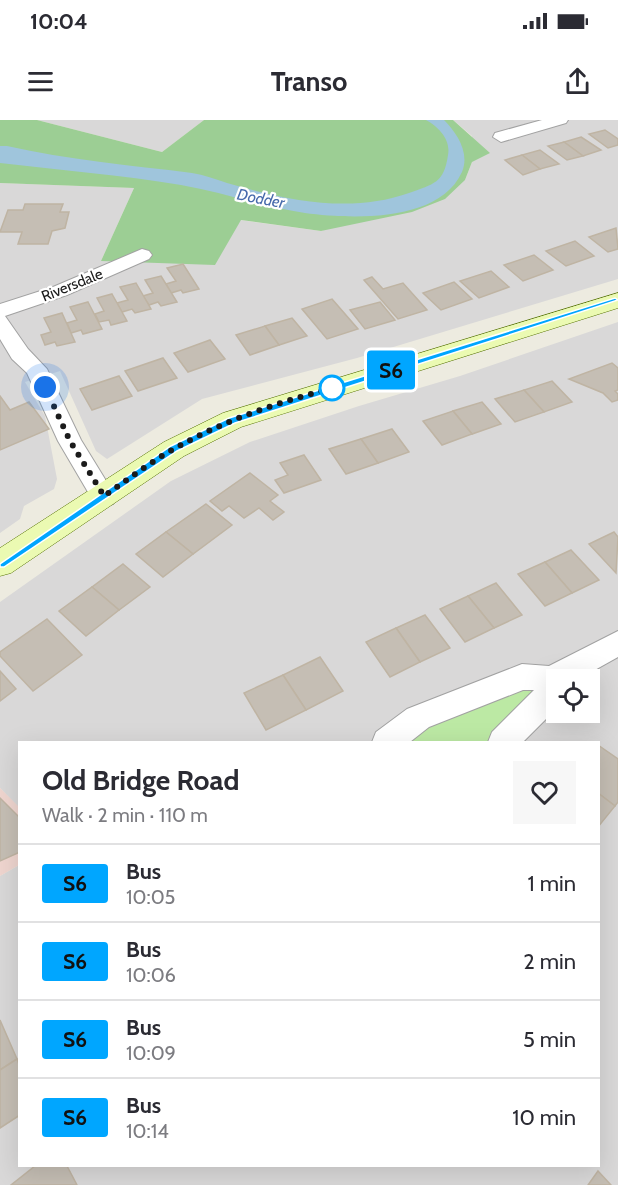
<!DOCTYPE html>
<meta charset="utf-8">
<style>
body{margin:0;font-family:Cabin,sans-serif;background:#f7f7f7;color:#2b2b33;height:100vh;display:flex;flex-direction:column;font-size:22px;white-space:nowrap}
*{box-sizing:border-box;margin:0}
p{font-size:20px;color:#7c7c81}
.icon{flex:none;width:33px;height:33px;fill:none;stroke:currentColor;stroke-width:2;stroke-linecap:round;stroke-linejoin:round}
.map{position:relative;flex:1;overflow:hidden}
.sheet{position:absolute;left:18px;top:621px;width:582px;height:426px;display:flex;flex-direction:column;background:#fff;border-radius:0px;box-shadow:0 6px 24px #0002}
.sheet>*{flex:none}
.badge{padding:0 12px;border-radius:4px;font-size:21px;line-height:39px}
.controls{position:absolute;left:546px;top:549px;display:grid;gap:12px}
.controls a{display:grid;place-items:center;width:54px;height:54px;border-radius:0px;background:#fff;box-shadow:0 6px 24px #0002;font-size:30px}
.you{position:absolute;width:30px;height:30px;margin:-15px;border:4px solid #fff;border-radius:50%;background:#1a73e8;box-shadow:0 0 0 9px #1a73e833}
.map>.badge{position:absolute;translate:-50% -50%;box-shadow:0 0 0 3px #fff}
.round{display:grid;place-items:center;flex:none;width:63px;height:63px;border-radius:0px;background:#f7f7f7}
.headline{display:flex;align-items:center;justify-content:space-between;height:102px;padding:0 24px}
h1{font-size:28px;font-weight:800;line-height:45px}
ul{padding:0;list-style:none}
li{display:flex;align-items:center;gap:18px;height:78px;padding:0 24px;border-top:2px solid #e1e1e2}
li div{flex:1}
li b{display:block;font-size:22px}
li em{font-style:normal}
li .badge{min-width:66px;font-weight:700;text-align:center}
.status{display:flex;justify-content:space-between;align-items:center;height:42px;padding:0 30px;background:#fff;direction:ltr}
.status svg{height:16px;fill:currentColor}
header{display:flex;justify-content:space-between;align-items:center;height:78px;padding:0 24px;background:#fff;font-size:27px;font-weight:800}
.map>svg:first-child{display:block}
</style>
<div class="status"><b>10:04</b><svg viewBox="0 0 49 12"><path d="M0 12V9h3v3zM5 12V6h3v6zM10 12V3h3v9zM15 12V0h3v12zM26 1h20v11H26zM47 4h2v5h-2z"/></svg></div>
<header><svg class="icon" aria-label="menu" viewBox="0 0 24 24"><path d="M4 6h16M4 12h16M4 18h16"/></svg>Transo<svg class="icon" aria-label="share" viewBox="0 0 24 24"><path d="M12 15V3M7 8l5-5 5 5M5 13v7h14v-7"/></svg></header>
<div class="map">
<svg width="618" height="1065" viewBox="0 0 618 1065">
<rect width="100%" height="100%" fill="#edebe0"/>
<g fill="#d9d8d8" fill-rule="evenodd">
<path d="M37,0H204L162,32Z"/>
<path d="M453,0H618V159L357,238L202,279L107,339L96,331L60,251L25,262L45,296L57,359L54,369L24,386L20,399L0,413V63L134,68L101,141L240,100L321,111L465,60L472,42V16Z"/>
<path d="M618,202V1065H0V756L19,745L20,1046H598V622H20L19,688L0,668V482L171,361L250,322L359,286L460,256ZM556,560H590V592H556Z"/>
</g>
<path fill="#efd5cf" d="M0,668L20,688L19,745L0,756Z"/>
<path fill="#bce9a4" d="M558,551L496,622H390L413,608Z"/>
<path fill="#9cce94" d="M0,0H37L162,32L204,0H453L490,33L472,42L465,60L445,79L412,92L321,111L241,100L215,145L101,141L134,68L0,63Z"/>
<path fill="#9fc5dc" d="M426,0H444C457,13 470,33 462,52C439,103 351,99 305,93C263,87 222,72 181,65C121,55 60,50 0,43V26H7C68,40 130,45 192,53C204,55 215,59 227,63C286,80 350,94 409,73C434,64 444,63 448,35C451,20 439,7 426,0Z"/>
<g fill="#c5beb4" stroke="#bfb4a3" stroke-width="1.5">
<path d="M605,10L618,19V25L608,28L589,14Z"/>
<path d="M581,17L601,30L583,36L564,22Z"/>
<path d="M564,22L583,36L567,40L548,26Z"/>
<path d="M540,30L559,44L540,49L522,35Z"/>
<path d="M522,35L540,49L523,55L505,40Z"/>
<path d="M25,84H63L60,92H69L65,108L52,111L48,124H18L22,112H0L8,90H23Z"/>
<path d="M616,108L618,129L608,132L589,117Z"/>
<path d="M575,121L594,136L566,146L546,131Z"/>
<path d="M534,135L553,150L523,161L504,145Z"/>
<path d="M183,144L199,169L183,173L181,170L171,173L166,164L176,161L167,148Z"/>
<path d="M491,151L509,167L479,178L460,161Z"/>
<path d="M161,156L177,182L161,186L158,182L149,185L143,176L153,173L145,160Z"/>
<path d="M372,157L383,169L403,163L427,190L398,199L364,160Z"/>
<path d="M454,162L472,179L441,190L423,173Z"/>
<path d="M136,163L151,189L135,193L132,189L122,192L117,183L128,180L120,167Z"/>
<path d="M112,174L127,201L111,205L109,200L99,202L95,194L104,191L97,178Z"/>
<path d="M332,179L358,209L327,219L302,189Z"/>
<path d="M88,182L102,209L83,214L81,210L71,213L67,203L77,200L70,187Z"/>
<path d="M380,182L395,200L365,209L350,190Z"/>
<path d="M62,193L75,222L57,226L55,222L45,225L41,215L51,212L44,198Z"/>
<path d="M292,198L307,216L279,225L265,206Z"/>
<path d="M265,206L279,225L250,235L236,215Z"/>
<path d="M210,220L225,239L188,252L174,233Z"/>
<path d="M163,238L177,258L138,271L125,251Z"/>
<path d="M612,243L618,248V270L615,271L618,274V280L612,282L603,273L569,259Z"/>
<path d="M119,256L132,276L92,290L80,269Z"/>
<path d="M552,261L572,282L544,292L524,270Z"/>
<path d="M524,270L544,292L515,302L495,279Z"/>
<path d="M0,276L10,290L29,282L49,309L0,330Z"/>
<path d="M482,282L501,304L472,314L453,291Z"/>
<path d="M453,291L472,314L442,325L423,301Z"/>
<path d="M392,309L409,332L378,343L361,319Z"/>
<path d="M361,319L378,343L346,354L329,329Z"/>
<path d="M304,335L321,360L284,373L275,360L288,355L280,343Z"/>
<path d="M250,353L278,375L270,381L284,392L273,400L259,388L244,398L229,386L222,391L210,381Z"/>
<path d="M206,384L232,405L193,434L166,412Z"/>
<path d="M166,412L193,434L163,457L136,434Z"/>
<path d="M614,412L618,417L616,453L589,424Z"/>
<path d="M571,430L599,460L572,473L545,442Z"/>
<path d="M545,442L572,473L545,486L518,454Z"/>
<path d="M123,444L150,467L119,490L92,467Z"/>
<path d="M496,463L522,495L494,508L468,476Z"/>
<path d="M92,467L119,490L86,516L59,491Z"/>
<path d="M468,476L494,508L465,522L440,489Z"/>
<path d="M425,495L450,528L420,542L396,508Z"/>
<path d="M47,499L82,535L33,571L0,536V532Z"/>
<path d="M396,508L420,542L390,557L366,522Z"/>
<path d="M320,537L343,571L306,590L283,555Z"/>
<path d="M0,551L16,569L0,581Z"/>
<path d="M283,555L306,590L266,610L244,573Z"/>
<path d="M598,625L618,639V682L615,686L598,673Z"/>
<path d="M598,673L615,686L598,707Z"/>
<path d="M0,678L20,698V732L0,741Z"/>
<path d="M0,900L17,939L0,950Z"/>
<path d="M17,939L20,947V995L0,1008V950Z"/>
<path d="M35,1046H67L77,1065H11Z"/>
<path d="M598,1051L611,1065H588Z"/>
</g>
<g fill="none" stroke-linecap="round" stroke-linejoin="round">
<g stroke="#a2a2a2" stroke-width="2">
<g id="minor">
<path d="M542,0H568L566,3L501,22L493,17L495,13Z"/>
<path d="M142,129L149,131L152,135L149,139L67,175L5,196L28,229L47,249L81,320L116,377L113,384L104,386L95,384L58,321L27,253L12,239L0,219V184L53,167Z"/>
<path d="M618,511V537L577,560H556L555,590L523,622H488L492,612L534,570H523L429,607L410,622H372L376,612L407,589L522,544L549,546Z"/>
</g>
</g>
<g stroke="#557203" stroke-width="1">
<path id="secondary" d="M618,173V188L241,307L184,336L11,453L0,456V428L164,322L223,293Z"/>
</g>
<use href="#minor" fill="#fff" fill-rule="evenodd"/>
<use href="#secondary" fill="#ebfab2" fill-rule="evenodd"/>
</g>
<path fill="#00a6ff" stroke="#fff" stroke-width="1.5" d="M615,178L618,180L235,303L177,331L4,447H0V444L171,326L229,298Z"/>
<g fill="none" stroke-linecap="round" stroke-linejoin="round">
<path stroke="#1b1b1b" stroke-width="6" stroke-dasharray="0 10.8" d="M45,267L70,321L104,376C129,359 154,339 181,325C228,299 280,282 332,268"/>
</g>
<circle fill="#fff" stroke="#00a6ff" stroke-width="3" cx="332" cy="268" r="12"/>
<g text-anchor="middle" stroke-width="4.5" stroke-linejoin="round" paint-order="stroke">
<g font-size="15" fill="#1b1b1b" stroke="#fff">
<text transform="translate(72 165) rotate(-22)" y="5">Riversdale</text>
</g>
<g font-size="16" font-style="italic" fill="#476aac" stroke="#fff">
<text transform="translate(261 78) rotate(11)" y="6">Dodder</text>
</g>
</g>
</svg>
<div class="controls">
<a><svg class="icon" aria-label="locate" viewBox="0 0 24 24"><circle cx="12" cy="12" r="6"/><path d="M12 2v4M12 18v4M2 12h4M18 12h4"/></svg></a>
</div>
<div class="you" style="left:45px;top:267px"></div>
<b class="badge" style="left:391px;top:250px;background:#00a6ff;color:#111">S6</b>
<section class="sheet">
<div class="headline"><div><h1>Old Bridge Road</h1><p>Walk · 2 min · 110 m</p></div><a class="round"><svg class="icon" aria-label="heart" viewBox="0 0 24 24"><path d="M12 20l-8-8c-3-5 5-10 8-4 3-6 11-1 8 4z"/></svg></a></div>
<ul>
<li><span class="badge" style="background:#00a6ff;color:#111">S6</span><div><b>Bus</b><p>10:05</p></div><em>1 min</em></li>
<li><span class="badge" style="background:#00a6ff;color:#111">S6</span><div><b>Bus</b><p>10:06</p></div><em>2 min</em></li>
<li><span class="badge" style="background:#00a6ff;color:#111">S6</span><div><b>Bus</b><p>10:09</p></div><em>5 min</em></li>
<li><span class="badge" style="background:#00a6ff;color:#111">S6</span><div><b>Bus</b><p>10:14</p></div><em>10 min</em></li>
</ul>
</section>
</div>
